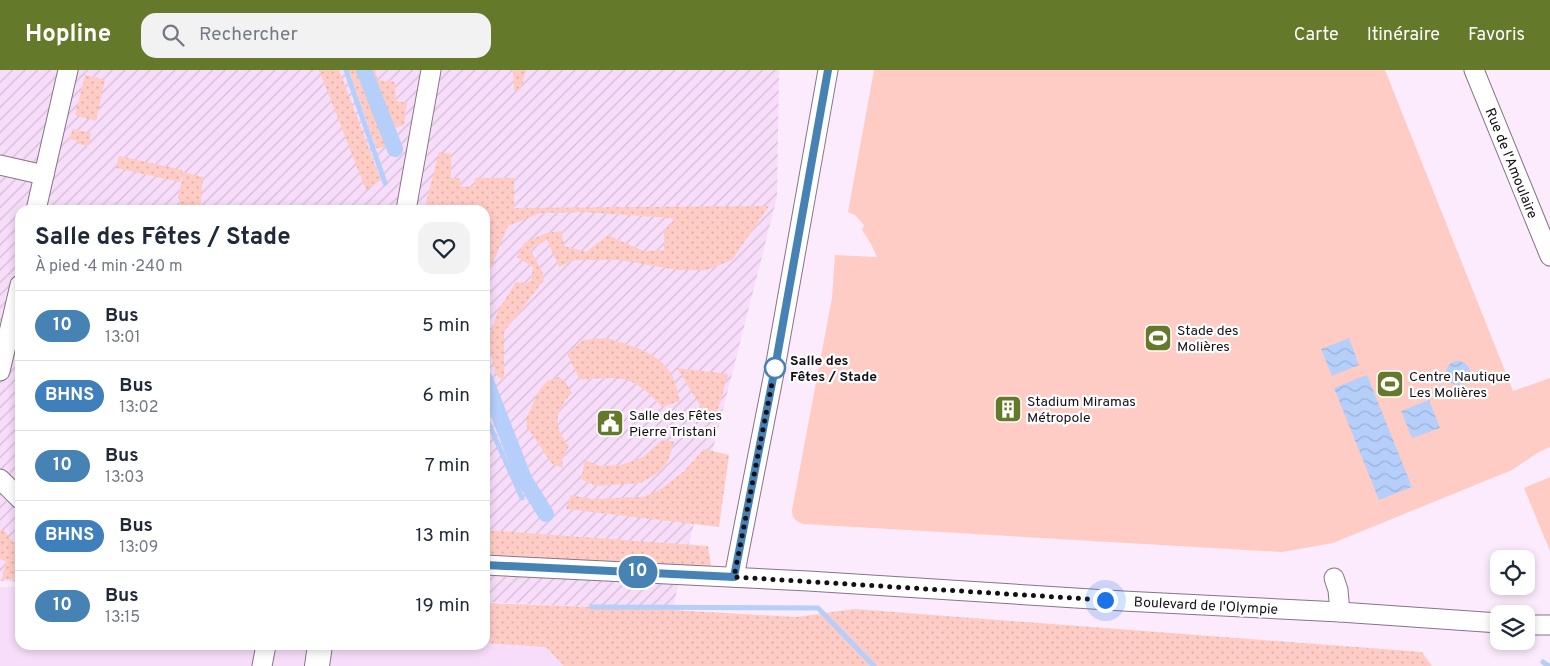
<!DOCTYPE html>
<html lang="fr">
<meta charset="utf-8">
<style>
body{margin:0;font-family:Overpass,sans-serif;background:#f2f2f3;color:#1f2937;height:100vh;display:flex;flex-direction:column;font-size:19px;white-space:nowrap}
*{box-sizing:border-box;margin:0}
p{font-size:16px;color:#747a83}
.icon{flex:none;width:28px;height:28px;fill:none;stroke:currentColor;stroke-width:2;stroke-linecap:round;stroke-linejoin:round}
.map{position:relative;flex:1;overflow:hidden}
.drawer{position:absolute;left:15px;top:135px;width:475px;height:445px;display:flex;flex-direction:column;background:#fff;border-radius:15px;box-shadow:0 2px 8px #0003}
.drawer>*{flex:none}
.badge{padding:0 10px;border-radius:16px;font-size:18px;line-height:32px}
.controls{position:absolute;left:1490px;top:480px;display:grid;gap:10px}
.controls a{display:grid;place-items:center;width:45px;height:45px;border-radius:10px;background:#fff;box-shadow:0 2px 8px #0003;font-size:25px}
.you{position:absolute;width:25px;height:25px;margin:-12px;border:4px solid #fff;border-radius:50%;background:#1a73e8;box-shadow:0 0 0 8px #1a73e833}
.map>.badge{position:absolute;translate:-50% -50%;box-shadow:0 0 0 2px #fff}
.round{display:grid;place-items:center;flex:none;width:52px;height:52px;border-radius:15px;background:#f2f2f3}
.summary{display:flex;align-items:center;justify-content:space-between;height:85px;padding:0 20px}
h1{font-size:24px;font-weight:700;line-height:38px}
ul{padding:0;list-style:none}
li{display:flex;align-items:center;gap:15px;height:70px;padding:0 20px;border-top:1px solid #e0e1e3}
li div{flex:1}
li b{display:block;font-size:19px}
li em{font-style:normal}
li .badge{min-width:55px;font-weight:700;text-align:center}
header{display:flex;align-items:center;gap:30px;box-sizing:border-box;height:70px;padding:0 25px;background:#647929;color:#fff}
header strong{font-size:24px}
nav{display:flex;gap:28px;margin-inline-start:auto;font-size:18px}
.search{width:350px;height:45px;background:#f2f2f3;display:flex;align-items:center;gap:12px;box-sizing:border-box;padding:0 18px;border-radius:15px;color:#747a83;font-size:19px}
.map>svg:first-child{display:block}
</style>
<header>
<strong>Hopline</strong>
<div class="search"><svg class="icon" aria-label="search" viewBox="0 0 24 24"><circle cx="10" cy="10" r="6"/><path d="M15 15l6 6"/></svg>Rechercher</div>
<nav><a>Carte</a><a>Itinéraire</a><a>Favoris</a></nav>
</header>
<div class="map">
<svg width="1550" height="596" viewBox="0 0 1550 596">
<defs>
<pattern id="industrial-furrows" width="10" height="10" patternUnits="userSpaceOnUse" patternTransform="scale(1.25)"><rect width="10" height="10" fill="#f7ddf9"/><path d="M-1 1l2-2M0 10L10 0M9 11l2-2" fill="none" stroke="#d3bcd5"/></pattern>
<pattern id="grass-dots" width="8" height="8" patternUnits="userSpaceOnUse" patternTransform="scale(1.25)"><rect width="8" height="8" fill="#ffccc5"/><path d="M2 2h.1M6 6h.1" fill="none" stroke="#daaea8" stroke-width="1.8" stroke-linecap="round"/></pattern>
<pattern id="water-waves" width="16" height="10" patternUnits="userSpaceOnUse" patternTransform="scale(1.25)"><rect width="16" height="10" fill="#b5cffa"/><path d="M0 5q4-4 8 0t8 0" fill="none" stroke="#9bb1d6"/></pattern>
</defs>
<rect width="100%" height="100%" fill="#fbebfc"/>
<path fill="#f7ddf9" d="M0,517H20V575H485V533L672,540L844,596H0Z"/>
<path fill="url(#industrial-furrows)" d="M0,0H779L777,127L672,540L485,532V140H20V512L0,511Z"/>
<g fill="url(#grass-dots)">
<path d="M319,0H339L381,110L366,120Z"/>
<path d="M349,0H359L388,77L376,78Z"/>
<path d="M367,0H375L378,10L395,12L396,31L407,33L404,55L390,59Z"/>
<path d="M513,0H526L521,19L514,21Z"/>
<path d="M85,5L105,10L96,51L75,45Z"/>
<path d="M73,59L91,63L89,76L78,74V71L69,69Z"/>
<path d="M439,82L451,84V108H460L461,117L475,116V108H514V138L769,136L732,190L707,200H678L619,190H575L559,197L547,170L530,179L542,201L544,210L504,262V311L496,305L488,271L498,241L516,212L525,213L531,211L533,197L517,187L524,173L546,163L561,161L564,176L586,182L608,165L643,181L664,180V161L675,150L670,148L583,142L540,143L508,156L485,213V140H427L425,137Z"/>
<path d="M119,86L183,100L180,112L116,98Z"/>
<path d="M184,102L203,107L200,140H182L178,127Z"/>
<path d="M606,268C629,275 656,281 670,302C676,310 677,322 680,331L662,337C633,305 621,306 580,310L567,284L583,270Z"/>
<path d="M677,298L728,304L717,343L701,337Z"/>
<path d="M559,307L566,313L572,323C554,341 553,357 569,376L562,389L563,398L552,394L527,357L526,349L540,319L547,311Z"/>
<path d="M663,369L674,372L668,391L659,402L641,413L596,416L581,409L585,390L600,396L621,395L643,387Z"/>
<path d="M704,379L729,385L719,457L566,439L571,425L592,429L643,427L661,419L683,402Z"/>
<path d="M0,460H4L20,482L18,510L2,509L6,491L0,489Z"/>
<path d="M485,460L708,476L712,501L485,484Z"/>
<path d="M485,533L672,540L797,547L854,539L1422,582L1432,596H564L546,577L485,573Z"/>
</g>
<g fill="#ffccc5">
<path d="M874,0H1385L1513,321L1550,308V377L1539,382L1512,400L1333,473L1282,482L803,454C795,451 792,448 792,440L832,228L835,185L877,187L871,174L862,160L864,155L855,145L848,142Z"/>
<path d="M1550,407V481L1524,418Z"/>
</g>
<g fill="url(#water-waves)">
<path d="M1349,268L1359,295L1332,306L1321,279Z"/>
<circle cx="1458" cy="303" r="12"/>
<path d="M1367,305L1412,417L1379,430L1334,318Z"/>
<path d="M1429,330L1440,358L1412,368L1401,341Z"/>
</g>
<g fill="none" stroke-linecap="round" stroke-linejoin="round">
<g stroke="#b5cffa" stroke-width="5">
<path d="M346,0L385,113"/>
<path d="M485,345L522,428"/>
<path d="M592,537L818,538L874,596"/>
<path d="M1543,592L1549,596"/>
</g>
<g stroke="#b5cffa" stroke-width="16">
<path d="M364,0L395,79"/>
<path d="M485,309L524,409L546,444"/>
</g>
<g stroke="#867488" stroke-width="21">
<g id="minor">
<path d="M1474,0L1550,186"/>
<path d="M0,95L44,105"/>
<path d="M36,140L68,0"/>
<path d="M406,140L431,0"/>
<path d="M0,301L20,215"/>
<path d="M0,409L20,429"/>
<path d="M485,495L808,511L1123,531L1340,542L1499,553"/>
<path d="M734,507L775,298L828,0"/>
<path d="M1334,508L1338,520L1340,542"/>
<path d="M1526,555H1550"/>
<path d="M262,596L266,575"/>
</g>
</g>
<g stroke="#867488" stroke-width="26">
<path id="tertiary" d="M317,596L320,575"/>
</g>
<use href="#minor" stroke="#fff" stroke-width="19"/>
<use href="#tertiary" stroke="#fff" stroke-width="24"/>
</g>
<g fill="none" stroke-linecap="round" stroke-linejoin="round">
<g stroke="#fff" stroke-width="11">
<path id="line" d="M485,495L734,507L775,298L828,0"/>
</g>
<use href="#line" stroke="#4682b4" stroke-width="8"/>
<path stroke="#160f17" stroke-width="5" stroke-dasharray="0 9" d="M775,298L734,507L1105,530"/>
</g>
<defs>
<g id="stadium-square" transform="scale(1.4375)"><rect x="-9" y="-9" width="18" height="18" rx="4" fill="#647929" stroke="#fff"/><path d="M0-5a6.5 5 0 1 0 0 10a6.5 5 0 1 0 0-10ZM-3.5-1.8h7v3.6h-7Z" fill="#fff"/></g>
<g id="building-square" transform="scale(1.4375)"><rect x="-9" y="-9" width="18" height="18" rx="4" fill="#647929" stroke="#fff"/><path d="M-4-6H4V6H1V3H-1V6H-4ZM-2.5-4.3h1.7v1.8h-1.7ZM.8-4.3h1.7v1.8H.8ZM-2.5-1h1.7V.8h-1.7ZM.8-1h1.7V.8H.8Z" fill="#fff"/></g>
<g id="civic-square" transform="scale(1.4375)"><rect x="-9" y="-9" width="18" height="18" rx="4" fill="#647929" stroke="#fff"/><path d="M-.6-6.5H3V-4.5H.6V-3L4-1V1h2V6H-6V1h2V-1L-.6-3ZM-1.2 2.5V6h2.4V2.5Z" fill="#fff"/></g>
</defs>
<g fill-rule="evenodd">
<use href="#stadium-square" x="1158" y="268"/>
<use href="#stadium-square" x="1390" y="314"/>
<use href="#building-square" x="1008" y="339"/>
<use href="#civic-square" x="610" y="353"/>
</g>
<circle fill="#fff" stroke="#4682b4" stroke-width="2.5" cx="775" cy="298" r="10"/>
<g text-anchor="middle" stroke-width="4.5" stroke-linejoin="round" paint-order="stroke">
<g font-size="14" fill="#160f17" stroke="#fff">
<text transform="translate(1512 93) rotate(68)" y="5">Rue de l'Amoulaire</text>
<text transform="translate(1206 535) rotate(3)" y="5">Boulevard de l'Olympie</text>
</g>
<g font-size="14" fill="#160f17" stroke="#fff" text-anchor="start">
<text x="1177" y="265">Stade des<tspan x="1177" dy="16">Molières</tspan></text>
<text x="1409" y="311">Centre Nautique<tspan x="1409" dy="16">Les Molières</tspan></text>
<text x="1027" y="336">Stadium Miramas<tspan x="1027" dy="16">Métropole</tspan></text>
<text x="629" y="350">Salle des Fêtes<tspan x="629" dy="16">Pierre Tristani</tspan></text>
</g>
<g font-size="14" font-weight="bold" fill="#160f17" stroke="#fff" text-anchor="start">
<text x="790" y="295">Salle des<tspan x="790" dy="16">Fêtes / Stade</tspan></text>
</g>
</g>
</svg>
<div class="controls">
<a><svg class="icon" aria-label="locate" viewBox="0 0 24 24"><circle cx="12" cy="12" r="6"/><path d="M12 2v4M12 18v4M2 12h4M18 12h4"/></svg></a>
<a><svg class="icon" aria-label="layers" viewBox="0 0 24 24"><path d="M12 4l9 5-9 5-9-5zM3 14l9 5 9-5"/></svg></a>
</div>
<div class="you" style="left:1105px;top:530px"></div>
<b class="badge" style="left:638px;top:502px;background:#4682b4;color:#fff">10</b>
<section class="drawer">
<div class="summary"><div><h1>Salle des Fêtes / Stade</h1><p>À pied · 4 min · 240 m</p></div><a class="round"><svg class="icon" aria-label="heart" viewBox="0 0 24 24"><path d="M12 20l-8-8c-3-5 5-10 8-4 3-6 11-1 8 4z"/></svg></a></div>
<ul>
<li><span class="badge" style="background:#4682b4;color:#fff">10</span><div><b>Bus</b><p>13:01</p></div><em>5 min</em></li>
<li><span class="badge" style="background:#3f7fbc;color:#fff">BHNS</span><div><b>Bus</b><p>13:02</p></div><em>6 min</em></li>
<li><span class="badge" style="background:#4682b4;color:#fff">10</span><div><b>Bus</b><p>13:03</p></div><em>7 min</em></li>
<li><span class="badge" style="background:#3f7fbc;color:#fff">BHNS</span><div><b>Bus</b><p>13:09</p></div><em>13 min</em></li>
<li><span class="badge" style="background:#4682b4;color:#fff">10</span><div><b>Bus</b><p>13:15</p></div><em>19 min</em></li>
</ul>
</section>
</div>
